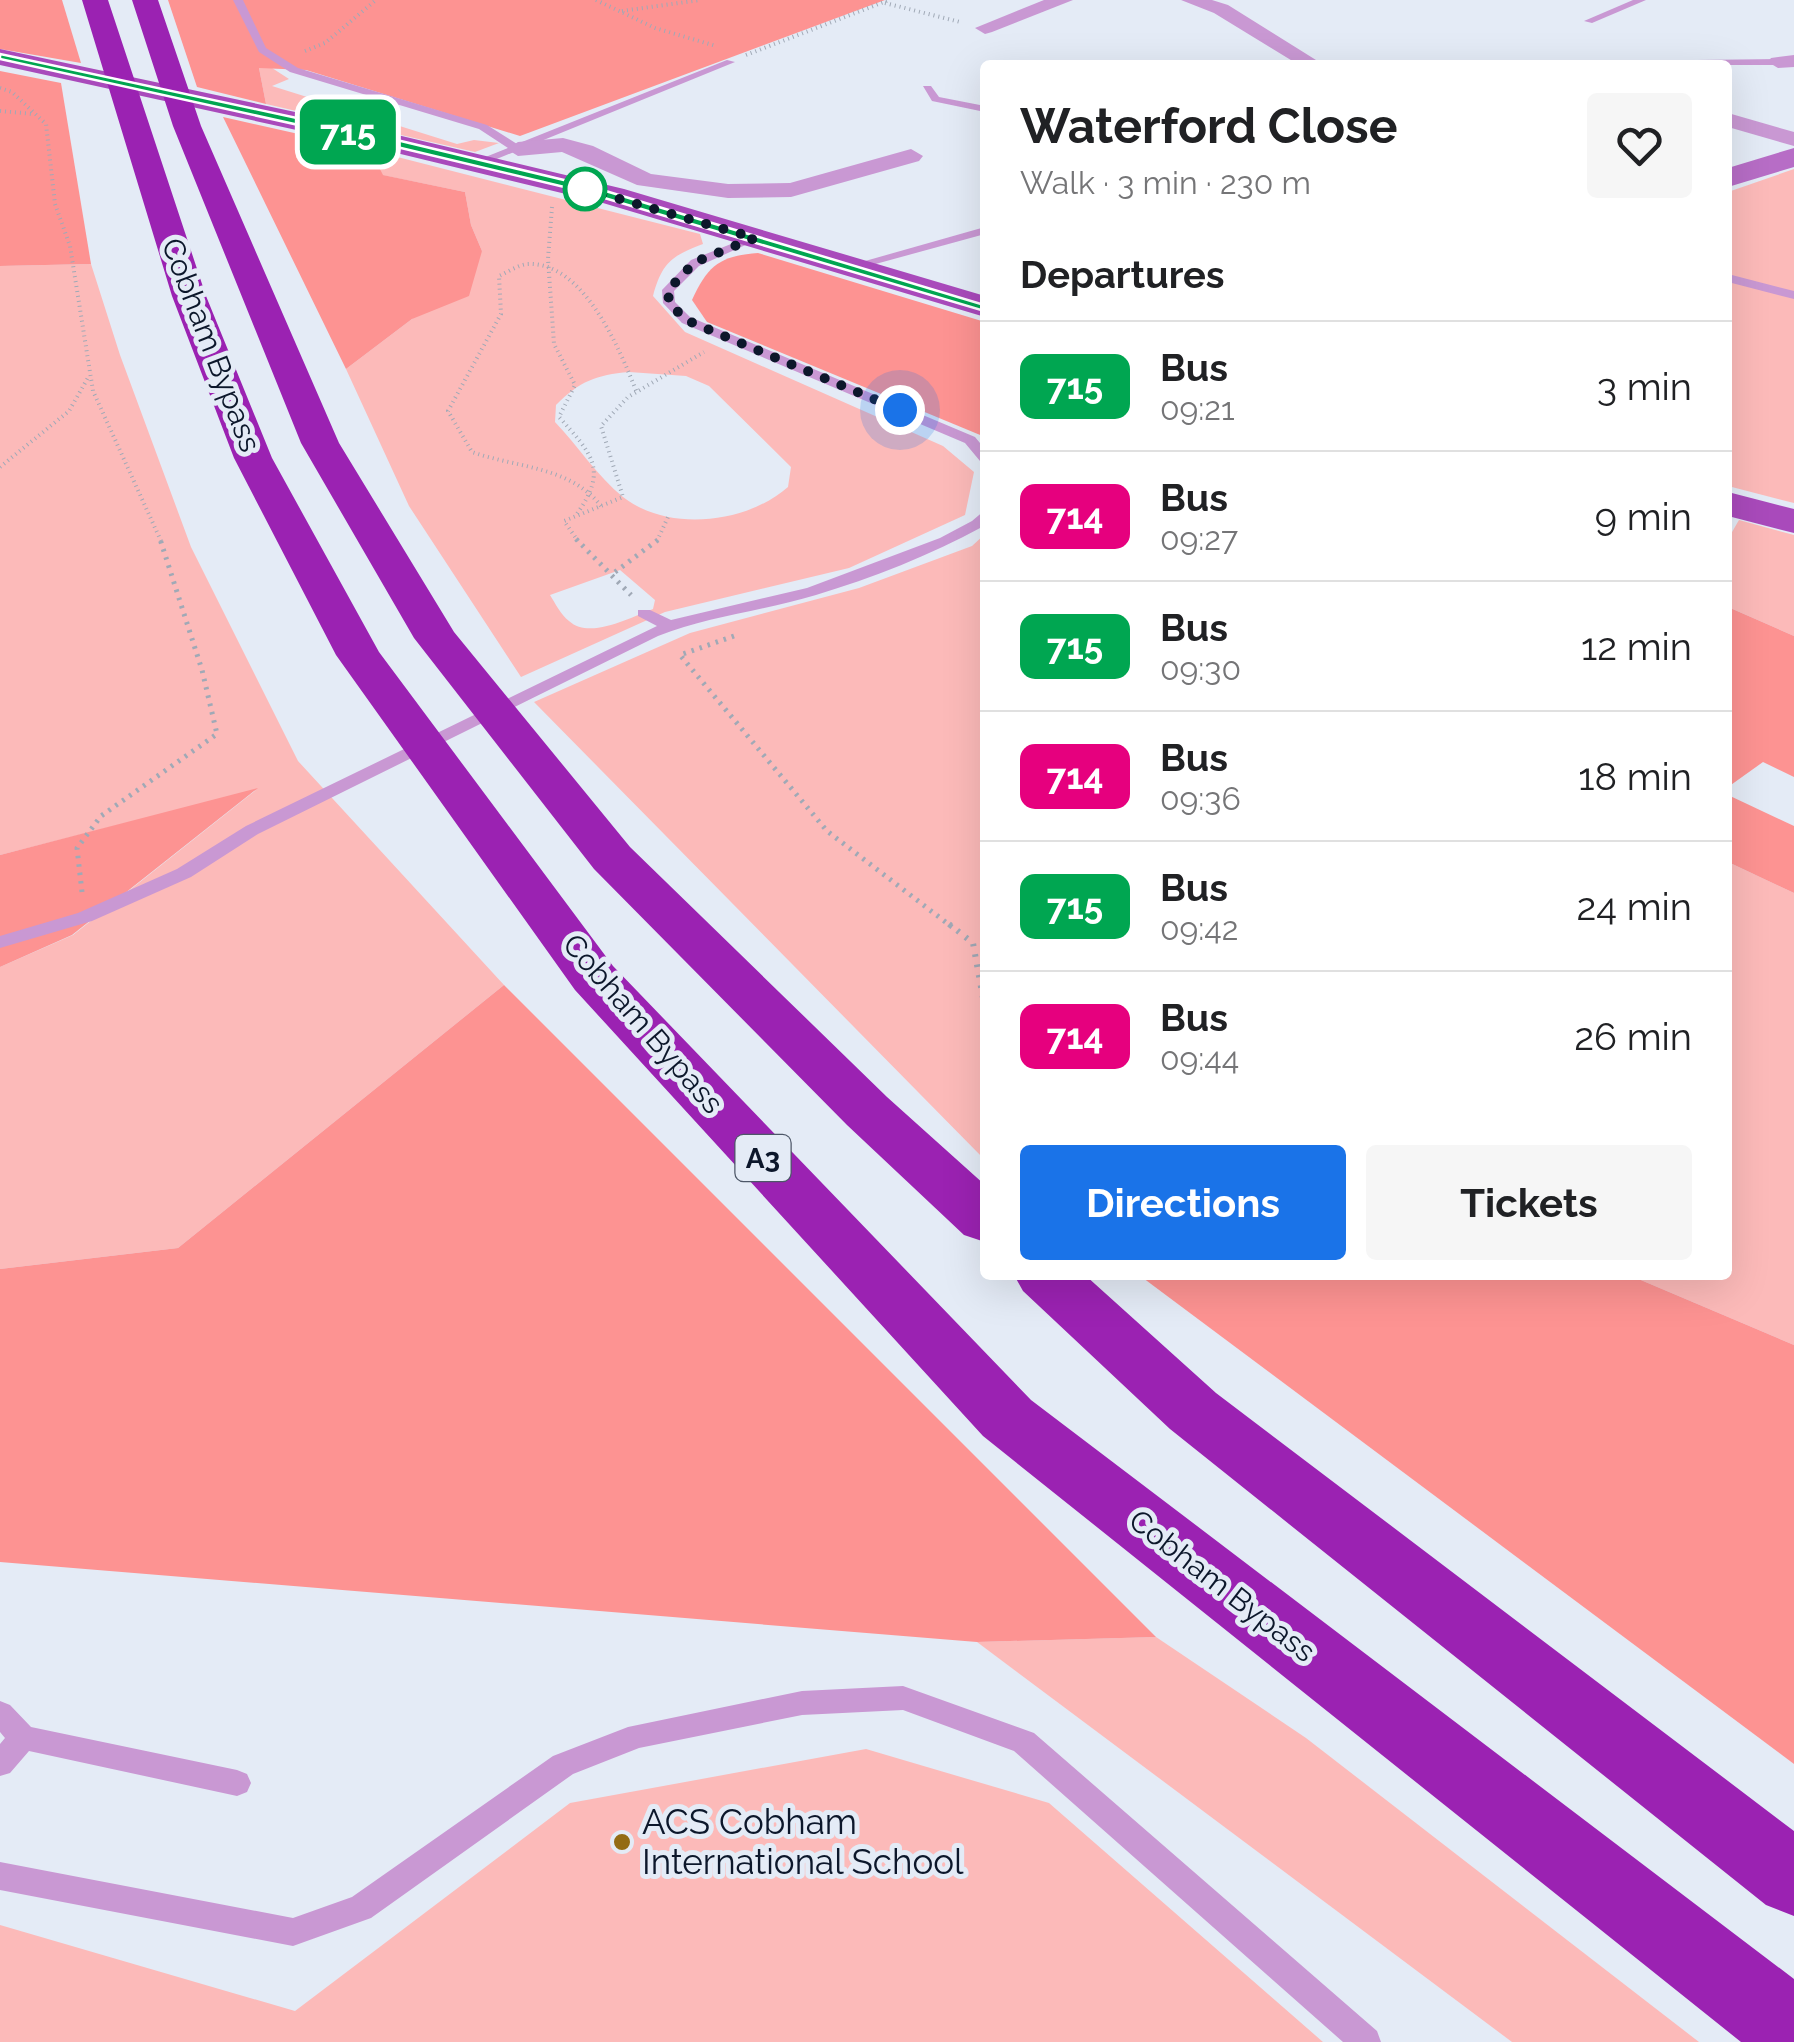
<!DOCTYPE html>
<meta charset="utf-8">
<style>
body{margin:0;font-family:Raleway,sans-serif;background:#f6f6f6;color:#202124;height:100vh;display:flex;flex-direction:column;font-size:38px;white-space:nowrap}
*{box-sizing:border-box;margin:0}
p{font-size:32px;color:#757577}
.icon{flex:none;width:55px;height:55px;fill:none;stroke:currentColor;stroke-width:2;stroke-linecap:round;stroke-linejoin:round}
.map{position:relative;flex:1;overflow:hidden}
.details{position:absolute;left:980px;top:60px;width:752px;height:1220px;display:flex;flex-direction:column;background:#fff;border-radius:10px;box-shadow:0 10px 40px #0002}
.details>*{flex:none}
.badge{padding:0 20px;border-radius:15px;font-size:35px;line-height:65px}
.you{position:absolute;width:50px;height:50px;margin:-25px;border:8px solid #fff;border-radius:50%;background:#1a73e8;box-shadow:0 0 0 15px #1a73e833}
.map>.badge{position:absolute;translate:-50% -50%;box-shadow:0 0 0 5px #fff}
h2{padding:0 40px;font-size:38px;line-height:90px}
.round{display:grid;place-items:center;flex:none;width:105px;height:105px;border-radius:10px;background:#f6f6f6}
.summary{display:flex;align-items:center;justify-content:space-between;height:170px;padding:0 40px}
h1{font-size:48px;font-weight:700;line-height:75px}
.button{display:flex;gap:20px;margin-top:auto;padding:20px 40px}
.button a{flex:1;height:115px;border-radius:10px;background:#1a73e8;color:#fff;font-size:40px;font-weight:700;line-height:115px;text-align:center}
.button a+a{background:#f6f6f6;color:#202124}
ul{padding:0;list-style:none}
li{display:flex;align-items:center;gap:30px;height:130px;padding:0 40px;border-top:2px solid #e0e0e0}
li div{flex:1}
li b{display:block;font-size:38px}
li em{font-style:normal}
li .badge{min-width:110px;font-weight:700;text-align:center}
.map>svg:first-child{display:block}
</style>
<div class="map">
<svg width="1794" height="2042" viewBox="0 0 1794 2042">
<rect width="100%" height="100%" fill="#e4ebf6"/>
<g fill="#fcbab9" fill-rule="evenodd">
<path d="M259,68H272L289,79L272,86L457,144L474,140L499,143L475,152L266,104Z"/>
<path d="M370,150L700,234L703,244C671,256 662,263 653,296L685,332L943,446L974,472L965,515L849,568L665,612L521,677L409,506L346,369L412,319L482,251L471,225L465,192L382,175ZM629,372L686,376L709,386L791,467L788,487C747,523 669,533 623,497C598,477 577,445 555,422L556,405C580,381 596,375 629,372ZM620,570L655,600L653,609C631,617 590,640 569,621C561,615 555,603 550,595Z"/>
<path d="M1794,169V503L1728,486V192Z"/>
<path d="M91,264L120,355L191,547L298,761L504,985L178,1248L0,1269V967L73,935L256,790L0,855V266Z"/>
<path d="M1739,520L1794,535V636L1728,607V539Z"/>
<path d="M985,534V1156L983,1158L534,702L690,633L859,588L972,546Z"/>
<path d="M1728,862L1794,893V1345L1629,1275H1728Z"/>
<path d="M1156,1637L1306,1738L1699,2042H1512L977,1642Z"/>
<path d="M866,1749L1049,1803L1323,2042H0V1925L295,2011L570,1803Z"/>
</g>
<g fill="#fd9392">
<path d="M0,0H62L81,63L0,49Z"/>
<path d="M168,0H885L520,136L306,70L259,68L266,104L197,87Z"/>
<path d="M0,71L61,83L91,264L0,266Z"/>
<path d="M223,117L370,150L383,175L465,192L471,225L482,251L469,296L412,319L346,369Z"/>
<path d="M758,253L985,322V437L707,322L692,300C708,265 720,256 758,253Z"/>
<path d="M1728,607L1794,636V777L1763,762L1728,787Z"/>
<path d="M258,788L72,935L0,967V855Z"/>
<path d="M1728,795L1794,826V893L1728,862Z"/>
<path d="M504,985L1156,1637L977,1642L0,1562V1269L178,1248Z"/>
<path d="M1139,1275H1629L1794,1345V1764Z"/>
</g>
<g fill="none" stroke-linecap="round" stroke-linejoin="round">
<g stroke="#a0a9b6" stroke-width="4" stroke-dasharray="1 4" stroke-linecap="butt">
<path d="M596,0L655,28L716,46"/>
<path d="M885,3L960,22"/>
<path d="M622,11L700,0"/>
<path d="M305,51L325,43L376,0"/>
<path d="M746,55L889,0"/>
<path d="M0,88L12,92L46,124L55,204L70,246L93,391L161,541"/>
<path d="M0,111L34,114"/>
<path d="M552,207L548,259L554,344L575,385L559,417C592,454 609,470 576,515"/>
<path d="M0,467L69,411L89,376"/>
<path d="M601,506C570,466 517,468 472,452L448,411L501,314L499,276C508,272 518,265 527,264C584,261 620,350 637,393"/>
<path d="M578,541L564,521L623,497L601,426L628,397L704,352"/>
<path d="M657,541L668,517"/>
</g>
<g stroke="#a0a9b6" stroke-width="5" stroke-dasharray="2.5 6" stroke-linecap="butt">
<path d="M576,539L631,595"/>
<path d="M615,572L659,539"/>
<path d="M734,636L680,655L827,831L952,927"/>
<path d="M82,892L77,848L101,816L217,734L202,670L160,539"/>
</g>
<path stroke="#a0a9b6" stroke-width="6" stroke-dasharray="2.5 8" stroke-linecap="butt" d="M949,924L973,943L985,1009"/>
<g fill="#c998d3" fill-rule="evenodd">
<path d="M233,0H243L266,48L298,68L487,125L517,144L727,60L735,62L482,165L477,162L478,160L508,148L479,129L290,72L259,52Z"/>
<path d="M1633,0H1646L1592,23L1584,21Z"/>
<path d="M1697,60L1778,59L1783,62L1778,65H1693Z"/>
<path d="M923,86H931L939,97L985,106V112L932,101Z"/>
<path d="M985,227V234L850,271L844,267Z"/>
<path d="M751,236L761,238L699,266L674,291L675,302L690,317L975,437L985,449V462L980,461L965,443L682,323L663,303L662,290L691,260Z"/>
<path d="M1728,274L1794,291V299L1728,282Z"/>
<path d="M985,510L982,527C931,555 872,578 816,595C763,611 709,616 658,636L258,834L191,877L92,921L0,948V936L78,913L177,869L246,826L657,626L638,616V610H650L671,620L807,588L940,538L972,521Z"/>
<path d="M903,1686L1034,1733L1377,2031L1381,2042H1343L1014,1751L903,1710L802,1715L639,1748L573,1774L371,1918L293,1946L0,1890V1862L293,1918L352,1897L553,1756L628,1727L802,1691Z"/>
<path d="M0,1701L10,1705L31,1727L237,1770L247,1774L251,1783L247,1792L237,1796L29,1751L10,1773L0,1776V1744L5,1738L0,1732Z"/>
</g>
<g fill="#c998d3" fill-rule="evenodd">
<path d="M1044,0H1073L992,32L985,34L975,28Z"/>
<path d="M1181,0H1212L1228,5L1324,65H1299L1214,13Z"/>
<path d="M1794,55V67L1778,68L1768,62L1771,58Z"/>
<path d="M1728,113L1794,132V146L1728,127Z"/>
<path d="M563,138L593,146L651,174L728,184L790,183L911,149L923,156L919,161L791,197L728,198L637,185L562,152L518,156L507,149L518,142Z"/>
</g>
<path fill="#b76dc6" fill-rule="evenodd" d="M1794,148V167L1728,187V168Z"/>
<g fill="#a94abb" fill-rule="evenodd">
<path d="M0,49L347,123L624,189L985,296V317L603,203L347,141L0,65Z"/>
<path d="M1728,492L1794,509V533L1728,516Z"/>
</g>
<g fill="#9b22b2" fill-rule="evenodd">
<path d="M82,0H108L206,296L272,458L379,652L613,966L1031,1400L1794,1979V2042H1741L983,1436L575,990L336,655L234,458L172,296Z"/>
<path d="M132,0H158L201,126L339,443L454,632L630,847L887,1097L985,1185V1242L964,1235L847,1125L594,869L414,638L301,443L173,126Z"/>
<path d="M1014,1275H1085L1216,1393L1794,1831V1916L1766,1905L1170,1429L1023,1291Z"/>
</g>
</g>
<path fill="#00a651" stroke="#fff" stroke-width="2.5" d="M0,54L380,136L589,186L991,307L981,310L581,191L380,143L0,59Z"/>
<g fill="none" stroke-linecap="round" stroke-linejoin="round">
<path stroke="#0c172b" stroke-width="10" stroke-dasharray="0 18" d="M585,189L755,238L695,262L668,290L669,303L686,320L900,410"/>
</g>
<circle fill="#fff" stroke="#00a651" stroke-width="5" cx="585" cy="189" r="20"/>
<circle fill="#936b14" stroke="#e4ebf6" stroke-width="4" cx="622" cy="1842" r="10"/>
<g text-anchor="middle" stroke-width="10" stroke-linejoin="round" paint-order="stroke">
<rect fill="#e4ebf6" stroke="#4d5768" stroke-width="2.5" x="735.5" y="1135" width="55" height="46" rx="8"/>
<g font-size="28" font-weight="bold" fill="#0c172b">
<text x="763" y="1168">A3</text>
</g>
<g font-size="30" fill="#0c172b" stroke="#e4ebf6">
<text transform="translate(211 345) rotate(69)" y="10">Cobham Bypass</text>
<text transform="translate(643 1024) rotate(49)" y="10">Cobham Bypass</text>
<text transform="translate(1222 1586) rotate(38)" y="10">Cobham Bypass</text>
</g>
<g font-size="35" fill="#0c172b" stroke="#e4ebf6" text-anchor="start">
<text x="642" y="1834">ACS Cobham<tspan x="642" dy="40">International School</tspan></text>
</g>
</g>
</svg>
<div class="you" style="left:900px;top:410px"></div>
<b class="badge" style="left:348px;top:132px;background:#00a651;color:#fff">715</b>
<section class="details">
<div class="summary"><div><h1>Waterford Close</h1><p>Walk · 3 min · 230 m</p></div><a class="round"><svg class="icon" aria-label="heart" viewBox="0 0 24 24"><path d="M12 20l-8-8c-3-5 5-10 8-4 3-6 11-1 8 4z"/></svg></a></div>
<h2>Departures</h2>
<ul>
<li><span class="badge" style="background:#00a651;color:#fff">715</span><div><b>Bus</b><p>09:21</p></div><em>3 min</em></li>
<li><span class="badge" style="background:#e6007e;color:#fff">714</span><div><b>Bus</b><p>09:27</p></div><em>9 min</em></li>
<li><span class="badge" style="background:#00a651;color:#fff">715</span><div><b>Bus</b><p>09:30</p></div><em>12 min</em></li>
<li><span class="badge" style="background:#e6007e;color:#fff">714</span><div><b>Bus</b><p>09:36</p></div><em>18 min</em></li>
<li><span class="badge" style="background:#00a651;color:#fff">715</span><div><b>Bus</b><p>09:42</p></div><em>24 min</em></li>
<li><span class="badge" style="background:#e6007e;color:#fff">714</span><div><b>Bus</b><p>09:44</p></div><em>26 min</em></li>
</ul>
<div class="button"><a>Directions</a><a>Tickets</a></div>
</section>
</div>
